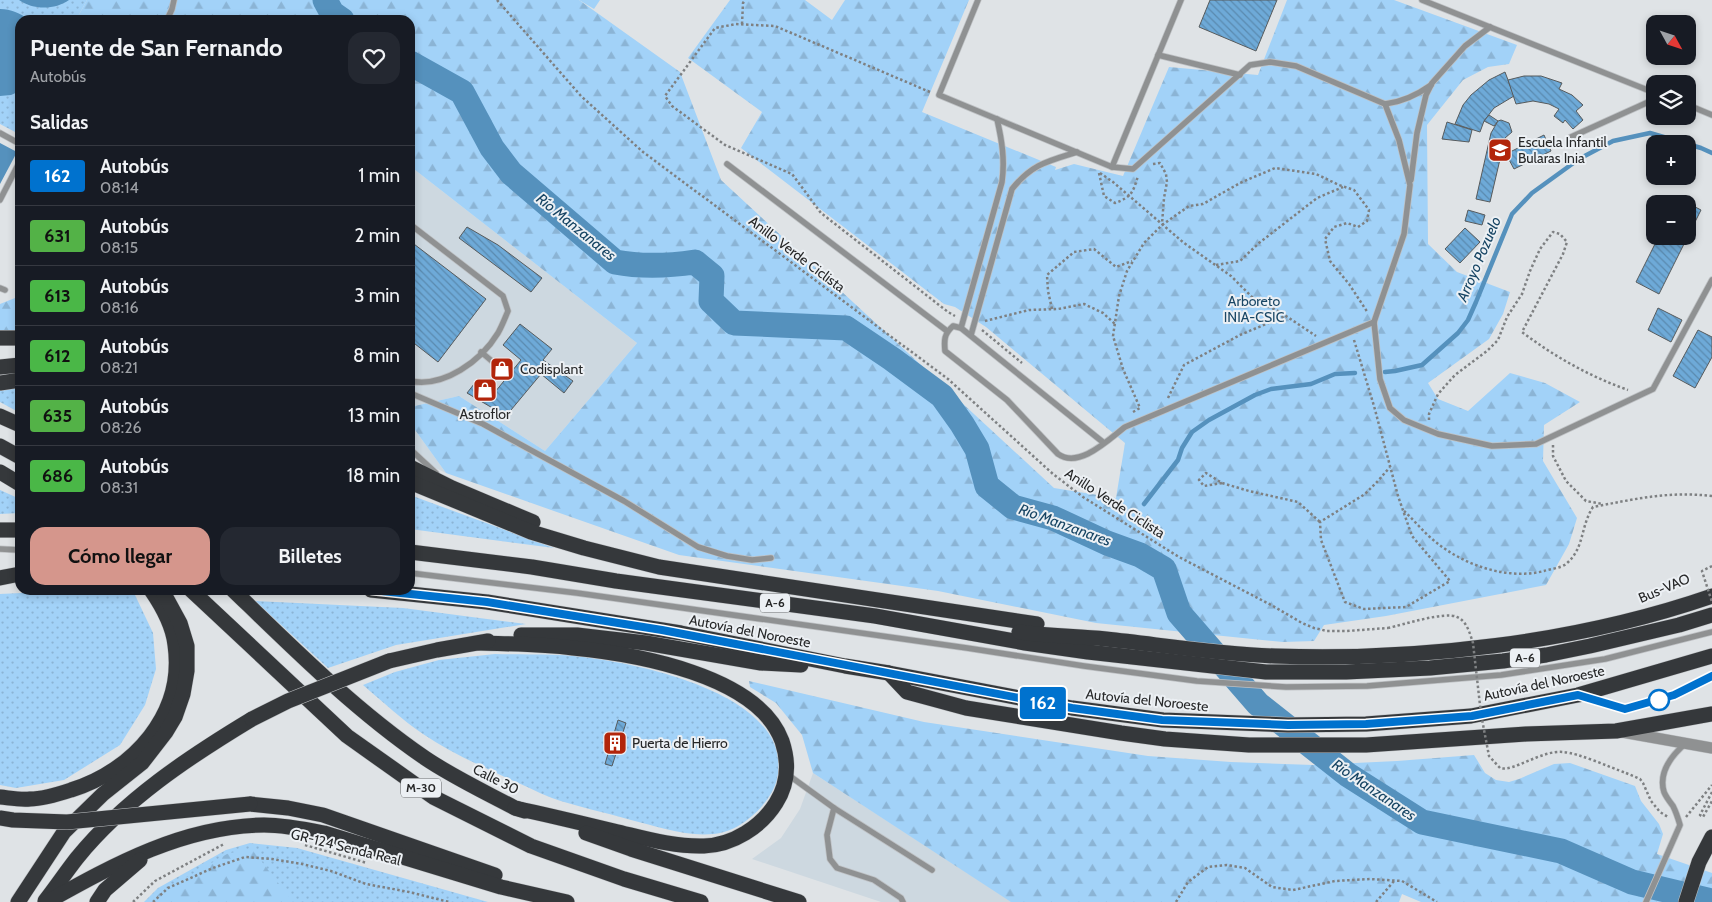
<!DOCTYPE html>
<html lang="es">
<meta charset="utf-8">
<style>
body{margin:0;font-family:Cabin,sans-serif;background:#242831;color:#f1f3f6;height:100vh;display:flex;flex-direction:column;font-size:19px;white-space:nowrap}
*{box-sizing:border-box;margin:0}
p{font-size:16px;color:#9ea1a6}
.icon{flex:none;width:28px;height:28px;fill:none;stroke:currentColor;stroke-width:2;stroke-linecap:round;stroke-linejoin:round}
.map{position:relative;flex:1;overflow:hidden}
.side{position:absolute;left:15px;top:15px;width:400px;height:580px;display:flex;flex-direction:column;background:#171b24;border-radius:15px;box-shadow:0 2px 8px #0003}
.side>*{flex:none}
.badge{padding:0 10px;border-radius:4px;font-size:18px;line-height:32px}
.needle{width:32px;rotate:130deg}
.fabs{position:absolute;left:1646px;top:15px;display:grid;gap:10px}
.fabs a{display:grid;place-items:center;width:50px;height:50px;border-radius:10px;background:#171b24;box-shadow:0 2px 8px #0003;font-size:25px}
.map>.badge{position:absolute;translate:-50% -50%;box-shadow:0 0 0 2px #fff}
h2{padding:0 15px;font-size:19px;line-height:45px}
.round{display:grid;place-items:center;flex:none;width:52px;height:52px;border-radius:15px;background:#242831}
.overview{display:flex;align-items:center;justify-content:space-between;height:85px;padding:0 15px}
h1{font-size:24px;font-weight:800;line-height:38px}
.cta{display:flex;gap:10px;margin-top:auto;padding:10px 15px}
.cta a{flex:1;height:58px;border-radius:15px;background:#d5968c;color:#111;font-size:20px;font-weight:800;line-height:58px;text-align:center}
.cta a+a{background:#242831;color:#f1f3f6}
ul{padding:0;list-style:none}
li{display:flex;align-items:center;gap:15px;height:60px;padding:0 15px;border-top:1px solid #363941}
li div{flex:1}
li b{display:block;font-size:19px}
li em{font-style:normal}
li .badge{min-width:55px;font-weight:700;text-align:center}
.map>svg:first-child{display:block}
</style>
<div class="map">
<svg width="1712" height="902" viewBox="0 0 1712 902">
<defs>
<pattern id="green-dots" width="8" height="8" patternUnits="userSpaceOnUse" patternTransform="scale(1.25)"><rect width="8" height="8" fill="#a2d2f8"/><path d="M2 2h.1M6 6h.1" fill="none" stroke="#8bb4d5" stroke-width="1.8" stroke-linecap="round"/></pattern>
<pattern id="forest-firs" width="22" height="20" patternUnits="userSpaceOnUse" patternTransform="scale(1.25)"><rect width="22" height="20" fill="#a2d2f8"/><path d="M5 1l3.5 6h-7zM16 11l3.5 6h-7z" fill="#8bb4d5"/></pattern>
<pattern id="building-back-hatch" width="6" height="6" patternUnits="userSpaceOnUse" patternTransform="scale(1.25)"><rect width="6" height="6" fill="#6eaad8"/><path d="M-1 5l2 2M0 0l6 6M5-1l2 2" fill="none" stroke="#5a8aaf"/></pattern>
</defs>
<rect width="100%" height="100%" fill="#dfe3e6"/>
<g fill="#cdd8e0">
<path d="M410,166L637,343L545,451L459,396L410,407Z"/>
<path d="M410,423L446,473L410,456Z"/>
<path d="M813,773L1012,902H881L752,859L781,838L800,809Z"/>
</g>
<g fill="url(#green-dots)">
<path d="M0,0H87L76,20H20V128L17,133L0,124Z"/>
<path d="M20,386V413L0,402V391Z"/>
<path d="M0,490L20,499V513L0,514Z"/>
<path d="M410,495L554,548L410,529Z"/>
<path d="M42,592L135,595L153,633L156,669L145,705L120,745L64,780L16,788L0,785V594Z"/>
<path d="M255,601L403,608L526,624L396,645L328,668Z"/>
<path d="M495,654C528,655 564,653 597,659C653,667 795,699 777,779C772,801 746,826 724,832C694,840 660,827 631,820C605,812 577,807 552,798C537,792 522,784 507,778C479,765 449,752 423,734C402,720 382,701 363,685L395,672L439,660Z"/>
<path d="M250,843L297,848L488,902H144L158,888L226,850Z"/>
</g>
<g fill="url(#forest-firs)">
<path d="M87,0H579L680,72L721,180L1054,488L1116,498L1125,443L986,327L955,307L944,304L741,148L762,112L688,58L730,0H805L832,20L845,0H969L922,112L1056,167L1055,170L1074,164L1123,176L1169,67L1258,75L1287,0H1394L1517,45L1509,64L1488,67L1463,80L1427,125L1428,244L1457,272L1510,292L1503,314L1489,339L1428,383L1438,399L1468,411L1510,373L1545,383L1580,402L1544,425L1543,461L1577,518L1569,544L1546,585L1386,616L1324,625L1314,641L1283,642L1096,623L938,591L679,555L446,473L410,423V407L459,396L545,451L637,343L410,166V20H76Z"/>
<path d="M20,296V334L0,332V304Z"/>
<path d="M749,681L924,722L1148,756L1231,762L1313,765L1397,761L1474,755L1485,773L1496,780L1509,782L1519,779L1554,764L1570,763L1635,786L1641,801L1659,824L1663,834L1657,854L1712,873V902H1421L1402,894L1399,902H1011L813,773L802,735L776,703L750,687Z"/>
<path d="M251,848L293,902H151L161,892L227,854Z"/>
</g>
<path fill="#a2d2f8" d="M579,0H600L594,9Z"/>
<g fill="#5591bd">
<path d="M19,0H69C55,10 33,10 19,0Z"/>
<path d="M0,9C11,9 20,13 29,20H20V91L11,95L0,96Z"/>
<path d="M0,143L17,152L0,184Z"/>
</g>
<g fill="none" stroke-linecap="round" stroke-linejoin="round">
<g stroke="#5591bd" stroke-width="4.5">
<path d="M1385,372L1395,371L1422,365L1458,333L1468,320L1476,302L1512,214L1532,193L1579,159L1613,141L1650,133L1701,148L1712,153"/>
<path d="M1144,504L1178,460L1182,448L1192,432L1209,420L1255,395L1271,389L1311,384L1335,374L1355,373"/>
<path d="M1111,545L1119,538"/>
</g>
<g stroke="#5591bd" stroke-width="25">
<path d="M325,0L332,13L342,20"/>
<path d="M410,63L462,92L492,148L511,173L615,262C641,267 668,266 695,262L712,276L711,301L734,323L846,328L892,359L942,396L962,424L977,449L987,486L1013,507L1053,518L1107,543L1140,555L1164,569L1179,613L1258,704L1348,775L1422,822L1561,851L1632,882L1712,901"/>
</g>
</g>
<g fill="url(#building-back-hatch)" stroke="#575b5d">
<path d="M1210,0H1277L1256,51L1199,27Z"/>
<path d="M1505,72L1514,96L1494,108L1484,121L1480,132L1455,124L1463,105L1471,95L1489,80Z"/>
<path d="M1524,76H1541L1562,83L1559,89L1572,95L1583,105L1576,111L1583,120L1573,129L1565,120L1563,123L1554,116L1559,109L1549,104L1533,101L1516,104L1508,80Z"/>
<path d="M1489,115L1498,121L1494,126L1484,121Z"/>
<path d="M1501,120L1509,123L1512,132L1505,138L1490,202L1476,199L1491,133L1498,121Z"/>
<path d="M1447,122L1472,130L1469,142L1442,139Z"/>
<path d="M1544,135L1551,151L1514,169L1506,154Z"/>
<path d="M1678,198L1701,210L1659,294L1636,282L1659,236H1688V204H1675Z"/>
<path d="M1468,210L1485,215L1482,225L1465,221Z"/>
<path d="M467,227L498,245L542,278L531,292L459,238Z"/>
<path d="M1465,228L1480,242L1460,263L1445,249Z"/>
<path d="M410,241L486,299L438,362L410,340Z"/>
<path d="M1658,308L1682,320L1671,342L1648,330Z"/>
<path d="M520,324L552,349L543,360L573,381L564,393L541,374L506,416L467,393L478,379L495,392L521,360L503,345Z"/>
<path d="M1698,330L1712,337V357L1695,388L1673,376Z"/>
<path d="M618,720L626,723L612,766L605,764Z"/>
</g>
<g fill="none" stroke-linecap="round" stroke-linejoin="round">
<g stroke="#bec1c4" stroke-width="7">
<g id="service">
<path d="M978,0L939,95L1112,167L1181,0"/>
<path d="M1422,0L1655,93"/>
<path d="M167,20L172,9L174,0"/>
<path d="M1158,55L1240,75"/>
<path d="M1385,104C1402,102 1417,95 1431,85"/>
<path d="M1688,105L1712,115"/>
<path d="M0,133L20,144"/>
<path d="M1571,137L1655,99"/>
<path d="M727,164L947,331"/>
<path d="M1112,167L1133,169L1250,65L1270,62L1296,66L1385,104L1399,140L1410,185L1404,234L1374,322L1380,379L1390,408L1404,420L1438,434L1492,446L1536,444L1653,389L1712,280"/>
<path d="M1411,180L1417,133L1426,95L1432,83L1465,46L1490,27"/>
<path d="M0,200L20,161"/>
<path d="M0,288L5,290"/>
<path d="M961,328L1002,182C1005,160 1002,141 997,119"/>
<path d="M971,335L1012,189C1032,164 1048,161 1077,152"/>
<path d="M481,352L499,367"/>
<path d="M410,381C444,388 481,361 498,333C502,326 505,318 508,311L503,296L411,225"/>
<path d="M410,393L483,424L624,501L698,547L727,556L752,560L771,558"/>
<path d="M1104,443L961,328L953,326C944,334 944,340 945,351L1007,400L1058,454C1079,469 1108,440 1125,427L1374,322"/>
<path d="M410,449L436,473"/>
<path d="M0,549L20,550"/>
<path d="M410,573L577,593L967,648L1084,666L1197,681L1286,687L1367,686L1501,675L1605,659L1712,632"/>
<path d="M1585,697L1625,709L1675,695L1712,676"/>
<path d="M787,774L834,808L827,835L830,859L837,868L874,880L901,898L903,902"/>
<path d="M834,808L932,870"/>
<path d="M1646,902L1680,825C1678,818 1676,812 1673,806C1670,802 1666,797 1664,792C1658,772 1672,755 1686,743"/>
</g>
</g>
<g stroke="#bec1c4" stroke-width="12">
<path id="minor" d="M1622,732L1712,748"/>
</g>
<g stroke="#bec1c4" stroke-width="16">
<g id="motorway">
<path d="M0,338H20"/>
<path d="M0,367L20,365"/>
<path d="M0,383L20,380"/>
<path d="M0,416L20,425"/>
<path d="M0,446L20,457"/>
<path d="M410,467L452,488L533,522"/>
<path d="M0,472L20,484"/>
<path d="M410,482L531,532L584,548L659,567L1037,624"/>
<path d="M0,530H20"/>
<path d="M410,552L532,567L616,581L875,616L1025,643L1088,652L1266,672H1346L1430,668L1503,661L1546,655L1590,646L1679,625L1712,615"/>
<path d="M0,578L20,574"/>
<path d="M191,590L347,736L433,797L531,846L624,879L701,902"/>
<path d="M233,590C294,649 355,710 425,758C453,777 485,792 515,808L525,811"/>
<path d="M371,590L487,602L681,633L845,666L889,673L1072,708L1163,720L1288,725L1366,724L1471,716L1578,695L1712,656"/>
<path d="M1019,632C1048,636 1077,636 1106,639C1162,645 1219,654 1275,656C1418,661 1576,643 1712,596"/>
<path d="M521,635H577L646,643L761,663L801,665"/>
<path d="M479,643C510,644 542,644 573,648C635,654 758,675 782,741C789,762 788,784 776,803C761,827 733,845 704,846C673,847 644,838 614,831C581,823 548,815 515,808"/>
<path d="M389,661L437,650L488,641"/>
<path d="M889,673L907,692L966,708L1121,733L1165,739L1249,745H1366L1526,734L1616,731L1712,714"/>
<path d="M0,797C10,798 20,800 30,799C44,799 59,794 71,790C133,771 185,714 175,645C173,626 162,606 151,590"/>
<path d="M250,804L288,808L323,815L495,875"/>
<path d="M586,833L631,849L799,902"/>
<path d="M45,901C56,887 66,872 77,858C124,800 189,757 252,719"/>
<path d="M18,902L64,832L103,794L142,763L166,732L175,717L183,694L187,671V646L180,623L162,590"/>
<path d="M47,902C115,864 184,826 264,825C284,825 304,829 324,833L501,887L567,902"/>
<path d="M97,902L105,890L140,860"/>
<path d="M1686,902L1699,862L1712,837"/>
</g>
</g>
<g stroke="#7e8082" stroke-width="2.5" stroke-dasharray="2.5 2.5" stroke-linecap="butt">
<path d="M497,0L581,96L643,152L948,379L1053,474L1083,497L1179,557L1273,606L1302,623L1314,628L1327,631H1347L1388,628"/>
<path d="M742,24L743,3L745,0"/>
<path d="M930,92L775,26L736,24L715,28L665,96L672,106L725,145L792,174L821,213L948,312L955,316"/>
<path d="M1153,164L1160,163L1166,174L1167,182L1164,198L1162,224"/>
<path d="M1099,173L1104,196L1115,203C1132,197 1133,192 1138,176"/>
<path d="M1100,173L1113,182L1184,243L1231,276L1255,300L1280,312L1316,336"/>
<path d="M1216,265L1240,261L1259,243L1317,198L1343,187"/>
<path d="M1052,309L1048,291L1047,275L1074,252L1094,249L1116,267L1132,261"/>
<path d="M985,321L1029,310L1058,309L1084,304L1103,313L1115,324"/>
<path d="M982,330L1022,363"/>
<path d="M1354,340L1374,406L1398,496L1412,536L1450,581L1406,607L1364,609L1345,602L1321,540L1320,522L1365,494L1377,482L1390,467"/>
<path d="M1168,398L1184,365L1240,335L1285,316"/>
<path d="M1133,412L1140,408L1123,369L1113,336L1119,296L1127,271L1144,243L1162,225L1189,206L1203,204L1240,183L1275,168L1316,174L1339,185L1354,190L1369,210L1367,221L1358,227L1347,223L1334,227L1325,239L1330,261L1349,284L1368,313"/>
<path d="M1429,420V414L1438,394L1455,375L1487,351L1498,340L1507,317L1522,294L1530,271L1540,249L1553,232L1560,234L1567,242L1563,254L1522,332C1555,357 1589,376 1628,390"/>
<path d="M1553,445V456L1566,481L1586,501L1603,504"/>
<path d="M1222,483L1204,486L1199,480L1206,473L1222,483L1249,491L1298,502L1320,522"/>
<path d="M1404,511C1415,521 1425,534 1437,543C1466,566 1508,580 1544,571C1550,569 1561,568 1566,564C1585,548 1580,527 1593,507C1635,499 1669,491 1712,496"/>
<path d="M1626,773L1640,779L1643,783L1651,801L1660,812L1668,817"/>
<path d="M1712,792L1700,815L1703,817L1712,801"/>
<path d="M1686,817L1712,785"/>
<path d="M305,845L367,863"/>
<path d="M133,902L155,881L224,844"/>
<path d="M153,902L168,888L213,868L245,857L272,859L302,864L331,871L366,884L409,892L449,902"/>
<path d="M1176,902L1188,882L1208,867L1227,865L1245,868L1272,887L1293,890L1335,881L1370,879L1402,881L1437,902"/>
<path d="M1376,902L1394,881"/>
</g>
<use href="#service" stroke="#8f9192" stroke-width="5.5"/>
<use href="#minor" stroke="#8f9192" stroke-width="11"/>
<use href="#motorway" stroke="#35383b" stroke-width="15"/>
<g stroke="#bec1c4" stroke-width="16" stroke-linecap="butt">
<g id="motorway-bridge">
<path d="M252,719L288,701L389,661"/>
<path d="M0,818L13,820L67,822L250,804"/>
</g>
</g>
<g stroke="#7e8082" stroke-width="2.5" stroke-dasharray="2.5 2.5" stroke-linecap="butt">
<path d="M1712,566L1702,571L1712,602"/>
<path d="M1388,628C1402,625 1445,611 1457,617C1467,621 1470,634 1473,643L1481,714L1489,756L1500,768C1514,772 1541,750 1563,752C1579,753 1609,767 1626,773"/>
</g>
<use href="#motorway-bridge" stroke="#35383b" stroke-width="15"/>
</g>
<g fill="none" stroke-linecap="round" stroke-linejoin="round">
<g stroke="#fff" stroke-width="11">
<path id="line" d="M372,590L487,602L662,630L1072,708L1162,720L1288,725L1366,724L1472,716L1578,695L1625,709L1674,695L1712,676"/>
</g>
<use href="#line" stroke="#0072ce" stroke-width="8"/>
</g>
<defs>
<g id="school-square" transform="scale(1.25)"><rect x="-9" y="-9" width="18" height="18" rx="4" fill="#b2250b" stroke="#ecf0f4"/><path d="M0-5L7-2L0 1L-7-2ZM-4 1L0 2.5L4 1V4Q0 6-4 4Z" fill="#fff"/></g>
<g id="shop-square" transform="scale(1.25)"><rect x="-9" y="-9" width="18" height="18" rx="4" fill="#b2250b" stroke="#ecf0f4"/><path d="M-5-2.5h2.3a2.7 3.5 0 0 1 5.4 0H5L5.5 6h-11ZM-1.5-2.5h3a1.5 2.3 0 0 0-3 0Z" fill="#fff"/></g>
<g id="building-square" transform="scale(1.25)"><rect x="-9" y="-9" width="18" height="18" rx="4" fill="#b2250b" stroke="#ecf0f4"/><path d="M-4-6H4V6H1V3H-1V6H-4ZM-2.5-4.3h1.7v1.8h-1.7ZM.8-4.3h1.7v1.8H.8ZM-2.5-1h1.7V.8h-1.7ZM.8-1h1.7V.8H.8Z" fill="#fff"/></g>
</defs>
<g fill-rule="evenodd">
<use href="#school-square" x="1500" y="150"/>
<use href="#shop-square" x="502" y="369"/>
<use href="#shop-square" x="485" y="390"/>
<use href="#building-square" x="615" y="743"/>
</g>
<circle fill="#fff" stroke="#0072ce" stroke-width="2.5" cx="1659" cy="700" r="10"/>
<g text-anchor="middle" stroke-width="4" stroke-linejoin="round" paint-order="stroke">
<g fill="#ecf0f4" stroke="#616365" stroke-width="1">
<rect x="760" y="593.5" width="30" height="19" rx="4"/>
<rect x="1510" y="648.5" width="30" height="19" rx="4"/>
<rect x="401" y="778.5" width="40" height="19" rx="4"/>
</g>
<g font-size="12" font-weight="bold" fill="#262728">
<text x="775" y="607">A-6</text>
<text x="1525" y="662">A-6</text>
<text x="421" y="792">M-30</text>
</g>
<g font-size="14" fill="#262728" stroke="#ecf0f4" text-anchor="start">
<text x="1518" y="147">Escuela Infantil<tspan x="1518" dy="16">Bularas Inia</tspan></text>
<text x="520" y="374">Codisplant</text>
<text x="485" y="419" text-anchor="middle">Astroflor</text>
<text x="632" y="748">Puerta de Hierro</text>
</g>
<g font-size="14" fill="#262728" stroke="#ecf0f4">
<text transform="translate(797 254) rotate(37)" y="5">Anillo Verde Ciclista</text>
<text transform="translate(1115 503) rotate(33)" y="5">Anillo Verde Ciclista</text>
<text transform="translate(1664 588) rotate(-23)" y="5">Bus-VAO</text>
<text transform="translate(750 631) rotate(11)" y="5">Autovía del Noroeste</text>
<text transform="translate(1544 683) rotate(-12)" y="5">Autovía del Noroeste</text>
<text transform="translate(1147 700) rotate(6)" y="5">Autovía del Noroeste</text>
<text transform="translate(496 779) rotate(27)" y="5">Calle 30</text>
<text transform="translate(346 847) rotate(14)" y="5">GR-124 Senda Real</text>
</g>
<g font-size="14" fill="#194766" stroke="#ecf0f4">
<text x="1254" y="306">Arboreto<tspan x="1254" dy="16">INIA-CSIC</tspan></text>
</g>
<g font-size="15" font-style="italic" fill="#164463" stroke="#ecf0f4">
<text transform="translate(576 227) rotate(39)" y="5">Río Manzanares</text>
<text transform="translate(1479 259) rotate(-67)" y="5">Arroyo Pozuelo</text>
<text transform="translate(1065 525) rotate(20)" y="5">Río Manzanares</text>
<text transform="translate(1374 790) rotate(34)" y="5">Río Manzanares</text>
</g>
</g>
</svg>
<div class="fabs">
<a><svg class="needle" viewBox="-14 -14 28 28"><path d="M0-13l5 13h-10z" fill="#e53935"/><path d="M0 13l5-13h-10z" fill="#9ea1a6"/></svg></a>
<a><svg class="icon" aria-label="layers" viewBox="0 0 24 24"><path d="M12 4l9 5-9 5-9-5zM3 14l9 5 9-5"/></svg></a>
<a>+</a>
<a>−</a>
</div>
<b class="badge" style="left:1043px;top:703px;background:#0072ce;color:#fff">162</b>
<section class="side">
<div class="overview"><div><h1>Puente de San Fernando</h1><p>Autobús</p></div><a class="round"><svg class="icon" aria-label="heart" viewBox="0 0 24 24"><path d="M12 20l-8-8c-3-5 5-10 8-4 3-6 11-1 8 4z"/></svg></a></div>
<h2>Salidas</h2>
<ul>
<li><span class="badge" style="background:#0072ce;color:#fff">162</span><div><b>Autobús</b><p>08:14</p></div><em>1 min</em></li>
<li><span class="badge" style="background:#53b247;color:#111">631</span><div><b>Autobús</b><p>08:15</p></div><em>2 min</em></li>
<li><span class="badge" style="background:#4ab747;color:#111">613</span><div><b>Autobús</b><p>08:16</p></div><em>3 min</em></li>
<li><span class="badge" style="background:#4ab747;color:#111">612</span><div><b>Autobús</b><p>08:21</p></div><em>8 min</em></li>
<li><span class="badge" style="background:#53b247;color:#111">635</span><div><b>Autobús</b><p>08:26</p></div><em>13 min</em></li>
<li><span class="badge" style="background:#4ab747;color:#111">686</span><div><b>Autobús</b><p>08:31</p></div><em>18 min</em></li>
</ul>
<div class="cta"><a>Cómo llegar</a><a>Billetes</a></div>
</section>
</div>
